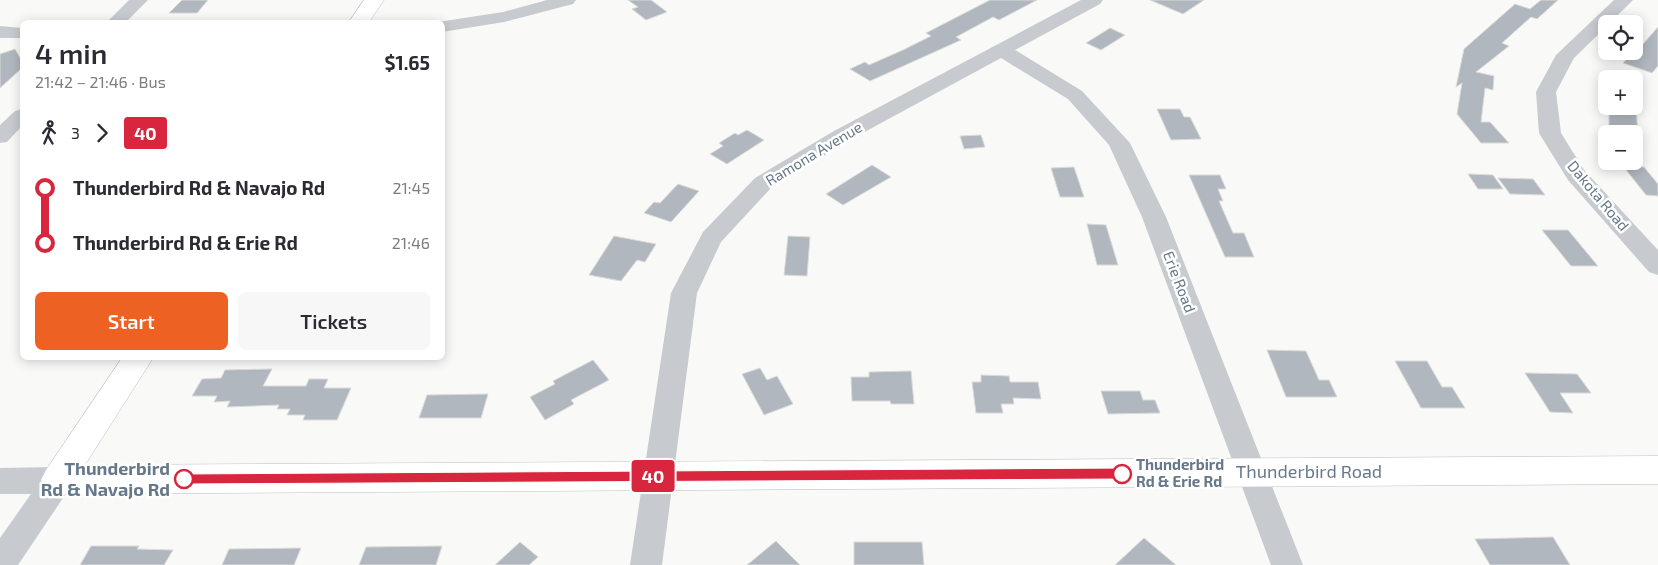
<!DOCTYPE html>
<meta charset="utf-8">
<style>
body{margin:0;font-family:"Exo 2",sans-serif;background:#f7f7f7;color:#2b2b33;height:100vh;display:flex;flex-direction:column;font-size:19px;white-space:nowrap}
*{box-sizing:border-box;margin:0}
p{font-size:16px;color:#7c7c81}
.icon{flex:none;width:28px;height:28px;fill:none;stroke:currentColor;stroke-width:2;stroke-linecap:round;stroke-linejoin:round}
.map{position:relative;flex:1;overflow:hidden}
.panel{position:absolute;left:20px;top:20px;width:425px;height:340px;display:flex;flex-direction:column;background:#fff;border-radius:8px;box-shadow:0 2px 12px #0003}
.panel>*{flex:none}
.badge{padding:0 10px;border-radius:4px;font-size:18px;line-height:32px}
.fabs{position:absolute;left:1598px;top:15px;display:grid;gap:10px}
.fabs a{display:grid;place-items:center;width:45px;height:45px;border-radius:8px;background:#fff;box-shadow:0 2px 12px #0003;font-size:25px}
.map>.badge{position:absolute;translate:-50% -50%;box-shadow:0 0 0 2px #fff}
.legs{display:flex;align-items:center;gap:8px;height:55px;padding:0 15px;font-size:16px}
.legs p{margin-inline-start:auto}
.overview{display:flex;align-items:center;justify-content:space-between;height:85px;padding:0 15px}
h1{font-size:28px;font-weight:600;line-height:38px}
.cta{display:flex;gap:10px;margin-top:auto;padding:10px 15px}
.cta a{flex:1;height:58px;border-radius:8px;background:#ed6123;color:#fff;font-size:20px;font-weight:600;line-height:58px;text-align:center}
.cta a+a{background:#f7f7f7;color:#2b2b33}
ul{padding:0 15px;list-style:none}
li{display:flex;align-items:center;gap:18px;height:55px;font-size:19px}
li i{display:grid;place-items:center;width:8px;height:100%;margin:0 6px;background:currentColor}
li i::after{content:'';width:12px;height:12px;margin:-6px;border:4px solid;border-radius:50%;background:#fff}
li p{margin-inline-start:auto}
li:first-child i{background:linear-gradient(#0000 50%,currentColor 0)}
li:last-child i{background:linear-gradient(currentColor 50%,#0000 0)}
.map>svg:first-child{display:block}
</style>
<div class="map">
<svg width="1658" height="565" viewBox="0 0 1658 565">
<rect width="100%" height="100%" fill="#f9f9f7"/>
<g fill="#b0b7be" stroke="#dbdbd9">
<path d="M182,0H208L197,13H169Z"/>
<path d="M628,0H651L667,12L646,20L632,9L638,7Z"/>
<path d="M990,0H1037L999,20L993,17L956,37L961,40L870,81L850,69L865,62L869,65L903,50L931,36L926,33Z"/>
<path d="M1150,0H1204L1183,14Z"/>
<path d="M1541,0H1558L1537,19L1531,17L1502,43L1509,46L1476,72L1494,76L1493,90L1485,88L1481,122H1490L1509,143H1481L1457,114L1462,83L1456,87L1464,49L1515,4L1530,9Z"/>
<path d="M1658,27V66L1652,73L1623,63L1633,52L1635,53Z"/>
<path d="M1110,28L1125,35L1101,50L1086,43Z"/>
<path d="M15,49L22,61V68L0,88V54Z"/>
<path d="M1609,106H1636L1638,136L1609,129Z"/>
<path d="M1157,109H1180L1184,117H1190L1201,139L1171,140Z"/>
<path d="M747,130L764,140L727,164L710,154L723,146L719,143L735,133L738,135Z"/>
<path d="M981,135L985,147L964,149L960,136Z"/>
<path d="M872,165L891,177L843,205L826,194Z"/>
<path d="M1623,166L1644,167L1658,184V196L1646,195Z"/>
<path d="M1074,167L1084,197H1060L1051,168Z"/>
<path d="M1468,174L1493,175L1503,189H1478Z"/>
<path d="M1189,175H1220L1226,189H1218L1223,201H1219L1233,233H1244L1254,257H1225Z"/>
<path d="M1498,178L1533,179L1545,195L1510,194Z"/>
<path d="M678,184L699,191L671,222L644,213L654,202L660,203Z"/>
<path d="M1087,224L1106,225L1118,265H1097Z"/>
<path d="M1542,230H1568L1598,266H1571Z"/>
<path d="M614,236L656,244L645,262L637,260L621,281L589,275Z"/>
<path d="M788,236L810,237L807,276L784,275Z"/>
<path d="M1267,350L1306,351L1319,380H1329L1337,397H1286Z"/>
<path d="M593,360L609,380L571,400L574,404L545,420L530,397L555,384L553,381Z"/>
<path d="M1395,361H1427L1442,387H1452L1465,408H1421Z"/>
<path d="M760,368L767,380L777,376L793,404L764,415L742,374Z"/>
<path d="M272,369L263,386H306L309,379H328L324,388H351L337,420H303L305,415H287L290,409H277L279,405L227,407L230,401L214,402L217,396H192L202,379L221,378L225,370Z"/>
<path d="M911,371L914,404H891L890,401H852L851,377H869V372Z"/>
<path d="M1525,373L1577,374L1591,393H1560L1573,413L1550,412Z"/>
<path d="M981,375L1009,376L1010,382H1038L1041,399L1013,398L1014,404H1001L1003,413H976L972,382H981Z"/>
<path d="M1101,391H1140L1143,400H1155L1160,413L1108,414Z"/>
<path d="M488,394L481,418H419L427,395Z"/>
<path d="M1553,537L1570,565H1490L1475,539Z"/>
<path d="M1144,538L1176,565H1115Z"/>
<path d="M776,541L800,565H747Z"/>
<path d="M520,542L538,557L529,565H495Z"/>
<path d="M854,542H922L924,565H854Z"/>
<path d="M91,546H139L137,549L173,550L164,565H80Z"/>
<path d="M442,546L436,565H359L366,547Z"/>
<path d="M301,548L294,565H222L229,549Z"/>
</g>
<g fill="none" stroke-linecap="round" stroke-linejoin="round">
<g stroke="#babec2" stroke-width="1">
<g id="major">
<path d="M364,0H384L369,22H349Z"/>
<path d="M122,358H153L85,465L1658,456V484L58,494L46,490L41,480L46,470Z"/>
</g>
</g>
<g fill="#c7cbcf" fill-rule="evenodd">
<path d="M129,0H148L126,22H107Z"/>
<path d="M547,0H576L573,4L504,22L442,32V22H438L503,12Z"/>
<path d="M1081,0H1103L1100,4L1015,50L1082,91L1130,143L1166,217L1303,565H1271L1142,217L1109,145L1068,99L1001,58L848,141L771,188L721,242L697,293L662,565H630L671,293L703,232L755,178L834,131Z"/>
<path d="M1614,0H1633L1609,24H1606V27L1574,58L1556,92L1561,133L1584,170L1658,250V275L1649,272L1568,180L1539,133L1536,92L1556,55Z"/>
<path d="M0,26L22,28V38H0Z"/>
<path d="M22,109V126L7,142L0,143V125L15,111Z"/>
<path d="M58,467L69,471L73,480L69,489L18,565H0V538L31,494H0V468Z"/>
</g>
<use href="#major" fill="#fff" fill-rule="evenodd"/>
</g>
<path fill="#d7263d" stroke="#fff" d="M1122,468L1126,470L1128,474L1126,477L1122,479L184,484L180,483L178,479L180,475L184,474Z"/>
<g fill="#fff" stroke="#d7263d" stroke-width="2.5">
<circle cx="1122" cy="474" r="9"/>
<circle cx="184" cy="479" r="9"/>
</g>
<g text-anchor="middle" stroke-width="5" stroke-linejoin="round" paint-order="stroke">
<g font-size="15" fill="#67788a" stroke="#fff">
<text transform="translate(814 154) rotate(-31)" y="5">Ramona Avenue</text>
<text transform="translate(1598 196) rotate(50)" y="5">Dakota Road</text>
<text transform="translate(1179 282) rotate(69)" y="5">Erie Road</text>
</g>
<g font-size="15" font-weight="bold" fill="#67788a" stroke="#fff" text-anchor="start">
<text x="1136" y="470">Thunderbird<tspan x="1136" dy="17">Rd &amp; Erie Rd</tspan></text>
</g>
<g font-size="18" font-weight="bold" fill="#67788a" stroke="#fff" text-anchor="end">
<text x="170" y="475">Thunderbird<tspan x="170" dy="21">Rd &amp; Navajo Rd</tspan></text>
</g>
<g font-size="18" fill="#67788a" stroke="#fff">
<text x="1309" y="478">Thunderbird Road</text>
</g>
</g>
</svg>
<div class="fabs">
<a><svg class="icon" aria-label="locate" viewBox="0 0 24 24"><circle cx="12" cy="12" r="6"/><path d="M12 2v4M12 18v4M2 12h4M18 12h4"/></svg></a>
<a>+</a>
<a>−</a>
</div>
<b class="badge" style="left:653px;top:476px;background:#d7263d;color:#fff">40</b>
<section class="panel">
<div class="overview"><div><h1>4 min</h1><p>21:42 – 21:46 · Bus</p></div><b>$1.65</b></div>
<div class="legs"><svg class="icon" aria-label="walk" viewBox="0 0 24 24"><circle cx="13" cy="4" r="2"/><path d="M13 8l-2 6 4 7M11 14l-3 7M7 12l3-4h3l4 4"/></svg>3<svg class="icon" aria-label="forward" viewBox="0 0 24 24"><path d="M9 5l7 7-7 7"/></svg><b class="badge" style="background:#d7263d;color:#fff">40</b></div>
<ul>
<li><i style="color:#d7263d"></i><b>Thunderbird Rd &amp; Navajo Rd</b><p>21:45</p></li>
<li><i style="color:#d7263d"></i><b>Thunderbird Rd &amp; Erie Rd</b><p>21:46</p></li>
</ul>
<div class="cta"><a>Start</a><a>Tickets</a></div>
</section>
</div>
